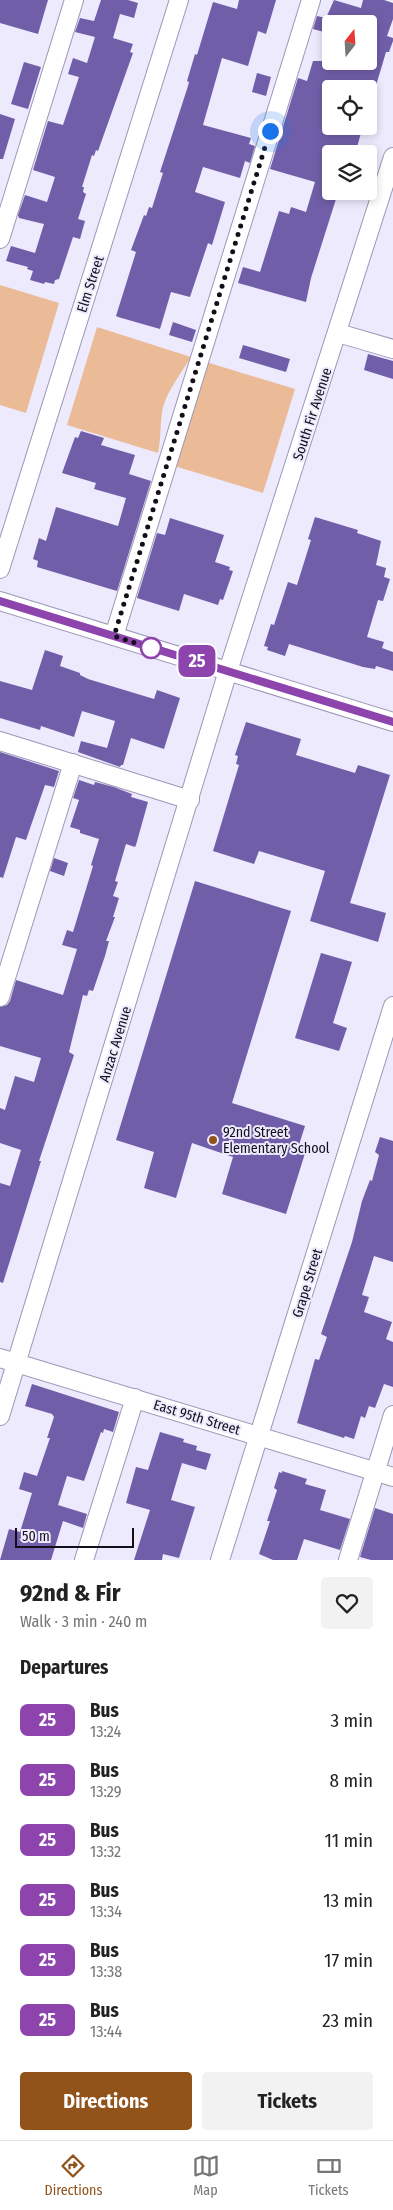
<!DOCTYPE html>
<meta charset="utf-8">
<style>
body{margin:0;font-family:"Fira Sans Condensed",sans-serif;background:#f2f2f2;color:#222;height:100vh;display:flex;flex-direction:column;font-size:19px;white-space:nowrap}
*{box-sizing:border-box;margin:0}
p{font-size:16px;color:#767676}
.icon{flex:none;width:28px;height:28px;fill:none;stroke:currentColor;stroke-width:2;stroke-linecap:round;stroke-linejoin:round}
.map{position:relative;height:1560px;overflow:hidden}
.sheet{display:flex;flex-direction:column;background:#fff;flex:1}
.sheet>*{flex:none}
.badge{padding:0 10px;border-radius:8px;font-size:18px;line-height:32px}
.needle{width:32px;rotate:17deg}
.buttons{position:absolute;left:322px;top:15px;display:grid;gap:10px}
.buttons a{display:grid;place-items:center;width:55px;height:55px;border-radius:5px;background:#fff;box-shadow:0 2px 8px #0003;font-size:25px}
.scale{position:absolute;left:15px;bottom:12px;width:119px;box-sizing:border-box;padding-left:5px;border:2px solid #120f1a;border-top:0;font-size:14px;line-height:18px;white-space:nowrap;color:#120f1a;-webkit-text-stroke:4px #edeafe;paint-order:stroke}
.you{position:absolute;width:25px;height:25px;margin:-12px;border:4px solid #fff;border-radius:50%;background:#1a73e8;box-shadow:0 0 0 8px #1a73e833}
.map>.badge{position:absolute;translate:-50% -50%;box-shadow:0 0 0 2px #fff}
h2{padding:0 20px;font-size:19px;line-height:45px}
.round{display:grid;place-items:center;flex:none;width:52px;height:52px;border-radius:5px;background:#f2f2f2}
.head{display:flex;align-items:center;justify-content:space-between;height:85px;padding:0 20px}
h1{font-size:24px;font-weight:700;line-height:38px}
.action{display:flex;gap:10px;margin-top:auto;padding:10px 20px}
.action a{flex:1;height:58px;border-radius:5px;background:#92531a;color:#fff;font-size:20px;font-weight:700;line-height:58px;text-align:center}
.action a+a{background:#f2f2f2;color:#222}
ul{padding:0;list-style:none}
li{display:flex;align-items:center;gap:15px;height:60px;padding:0 20px}
li div{flex:1}
li b{display:block;font-size:19px}
li em{font-style:normal}
li .badge{min-width:55px;font-weight:700;text-align:center}
.dock{display:flex;justify-content:space-around;align-items:center;height:70px;border-top:1px solid #e0e0e0;background:#fff;font-size:14px;color:#767676}
.dock a{display:grid;justify-items:center;gap:2px}
.dock .on{color:#92531a}
.map>svg:first-child{display:block}
</style>
<div class="map">
<svg width="393" height="1560" viewBox="0 0 393 1560">
<rect width="100%" height="100%" fill="#edeafe"/>
<g fill="#ebbb98">
<path d="M0,285L59,303L26,413L0,405Z"/>
<path d="M97,327L191,357C181,374 165,393 162,413C160,427 161,439 158,453L67,425Z"/>
<path d="M203,361L295,389L263,493L171,465Z"/>
</g>
<g fill="#715ea9">
<path d="M0,0H48L38,34L0,23Z"/>
<path d="M101,0H128L138,3L134,18L120,14L113,38L133,44L130,52L133,53L98,151L96,150L94,156L92,155L82,187H84L83,192L86,194L78,219L85,221L80,239L73,237L59,279L55,280L54,284L45,282L44,284L30,280L33,271L27,269L28,267L6,261L11,246L35,253L44,224L19,218L18,215L25,195L47,202L55,177L33,170L48,121L63,125L79,77L68,74L73,58L87,63L95,37L75,32L80,18L94,21Z"/>
<path d="M239,0H276L266,34L258,31L248,66L222,58L203,125L251,138L249,144L255,146L250,163L245,161L240,178L203,167L195,192L225,202L212,245L208,243L190,297L171,292L160,329L118,317L116,316L136,252L131,250L144,215L146,216L149,207L152,208L163,173L160,172L188,86L189,82L187,81L195,54L197,55L213,2L237,9Z"/>
<path d="M334,0L361,8L363,0H384L393,3V19L387,36L393,38V41L389,52H386L375,89H331V126H363L355,154L331,148V197L336,199L311,278L306,302L238,283L243,267L260,272L279,211L289,214L291,207L306,212L315,182L270,169L298,78L307,81L313,61H369V24H331V34L313,29L317,16L326,18Z"/>
<path d="M24,62L41,67L28,109L11,104Z"/>
<path d="M257,73L271,77L266,96L252,92Z"/>
<path d="M0,114L15,119L3,159H0Z"/>
<path d="M173,322L196,330L192,342L169,335Z"/>
<path d="M243,345L290,359L286,372L239,358Z"/>
<path d="M368,354L393,361V379L364,370Z"/>
<path d="M81,431L104,438L101,445L135,455L129,474L151,481L117,591L37,567L38,561L33,559L39,538L46,541L56,507L118,526L126,498L94,489L96,483L62,473L75,437L78,438Z"/>
<path d="M315,517L358,530L357,533L381,541L376,565L386,568L384,577L390,579L383,601L378,600L367,637L384,642L382,648L393,652V671L376,666L375,669L363,667L289,644L285,656L267,650L268,647L264,646L271,624L274,625L288,582L297,585L311,540L308,539Z"/>
<path d="M170,518L224,535L215,562L230,567L229,570L233,571L223,600L220,599L218,605L184,594L179,611L137,598L157,533L165,535Z"/>
<path d="M45,650L63,656L60,666L80,673V675L88,679L154,699L157,690L180,698L164,749L131,738L123,765H121L120,767L78,752L81,741L107,748L115,721L82,711L74,737L41,726L40,730L0,718V681L32,690Z"/>
<path d="M246,722L301,739L296,755L355,773L358,765L390,775L350,903L386,913L378,942L310,921L325,871L259,851L254,864L213,851L239,765L236,764L238,756L235,755Z"/>
<path d="M0,752L59,771L54,787L45,785L26,840L16,837L3,878L0,877Z"/>
<path d="M79,780L94,785L95,782L114,787L132,794L131,797L148,802L136,845L135,847L126,844L115,881L118,882L113,896L119,898L113,917H115L106,941H109L105,956L93,991L89,990L87,996L83,995L69,1052L74,1055L39,1161H41L3,1283L0,1282V1183L10,1186L21,1150L0,1143V1108L5,1110L15,1076L34,1082L41,1058L0,1046V1007L7,1005L10,1001L16,980L63,995L77,949L62,945L67,930L73,932L93,866L91,865L99,839L80,833V830L70,827L79,800L73,798Z"/>
<path d="M54,858L68,863L64,876L50,871Z"/>
<path d="M195,881L291,911L232,1103L305,1126L299,1145L307,1147L286,1214L222,1194L233,1157L192,1143L176,1198L144,1188L154,1152L116,1140Z"/>
<path d="M321,953L352,962L333,1023L347,1028L339,1051L295,1038Z"/>
<path d="M380,1137L393,1141V1262L374,1256L362,1295L369,1297L364,1312L392,1322L386,1339L393,1342V1387L384,1384L375,1408L369,1406L365,1418L361,1416L354,1439L345,1436L344,1438L297,1423L315,1359L319,1360L327,1337L321,1334L352,1242L362,1201L370,1180L372,1181L379,1155L375,1152Z"/>
<path d="M32,1384L119,1412L113,1432L104,1429L103,1433L101,1432L84,1481L67,1476L58,1505L87,1514L83,1528L63,1521L51,1560H0L9,1529L20,1532L32,1493L19,1489L24,1472L37,1476L50,1438H47L54,1417L52,1414L25,1406Z"/>
<path d="M160,1432L184,1439L183,1442L197,1446L196,1450L211,1454L206,1470L182,1463L171,1500L195,1507L179,1558L163,1554L162,1560H134L150,1510L126,1503L136,1467L148,1470Z"/>
<path d="M282,1471L307,1479L305,1484L326,1490L320,1510L350,1519L340,1550L304,1539L297,1560H273L259,1554L270,1521H267L277,1490L274,1488L279,1472L282,1473Z"/>
<path d="M375,1508L393,1514V1560H371L360,1557Z"/>
</g>
<g fill="none" stroke-linecap="round" stroke-linejoin="round">
<g stroke="#9c97b5" stroke-width="20">
<g id="minor">
<path d="M0,239L74,0"/>
<path d="M338,333L393,349"/>
<path d="M0,569L179,0"/>
<path d="M0,601L393,722"/>
<path d="M114,636L311,0"/>
<path d="M0,741L190,800"/>
<path d="M0,997L73,763"/>
<path d="M0,1358L393,1477"/>
<path d="M0,1416L228,671L393,157"/>
<path d="M84,1560L135,1398"/>
<path d="M220,1560L393,1006"/>
<path d="M348,1560L393,1415"/>
</g>
</g>
<use href="#minor" stroke="#fff" stroke-width="18"/>
</g>
<g fill="none" stroke-linecap="round" stroke-linejoin="round">
<g stroke="#fff" stroke-width="11">
<path id="line" d="M0,601L393,722"/>
</g>
<use href="#line" stroke="#8e44ad" stroke-width="8"/>
<path stroke="#120f1a" stroke-width="5" stroke-dasharray="0 9" d="M151,648L114,636L270,131"/>
</g>
<circle fill="#fff" stroke="#8e44ad" stroke-width="2.5" cx="151" cy="648" r="10"/>
<circle fill="#92531a" stroke="#edeafe" stroke-width="2" cx="213" cy="1140" r="5"/>
<g text-anchor="middle" stroke-width="4" stroke-linejoin="round" paint-order="stroke">
<g font-size="14" fill="#120f1a" stroke="#edeafe">
<text transform="translate(90 284) rotate(-72)" y="5">Elm Street</text>
<text transform="translate(312 414) rotate(-72)" y="5">South Fir Avenue</text>
<text transform="translate(115 1044) rotate(-73)" y="5">Anzac Avenue</text>
<text transform="translate(307 1283) rotate(-73)" y="5">Grape Street</text>
<text transform="translate(197 1417) rotate(17)" y="5">East 95th Street</text>
</g>
<g font-size="14" fill="#120f1a" stroke="#edeafe" text-anchor="start">
<text x="223" y="1137">92nd Street<tspan x="223" dy="16">Elementary School</tspan></text>
</g>
</g>
</svg>
<div class="buttons">
<a><svg class="needle" viewBox="-14 -14 28 28"><path d="M0-13l5 13h-10z" fill="#e53935"/><path d="M0 13l5-13h-10z" fill="#767676"/></svg></a>
<a><svg class="icon" aria-label="locate" viewBox="0 0 24 24"><circle cx="12" cy="12" r="6"/><path d="M12 2v4M12 18v4M2 12h4M18 12h4"/></svg></a>
<a><svg class="icon" aria-label="layers" viewBox="0 0 24 24"><path d="M12 4l9 5-9 5-9-5zM3 14l9 5 9-5"/></svg></a>
</div>
<div class="scale">50 m</div>
<div class="you" style="left:270px;top:131px"></div>
<b class="badge" style="left:197px;top:661px;background:#8e44ad;color:#fff">25</b>
</div>
<section class="sheet">
<div class="head"><div><h1>92nd &amp; Fir</h1><p>Walk · 3 min · 240 m</p></div><a class="round"><svg class="icon" aria-label="heart" viewBox="0 0 24 24"><path d="M12 20l-8-8c-3-5 5-10 8-4 3-6 11-1 8 4z"/></svg></a></div>
<h2>Departures</h2>
<ul>
<li><span class="badge" style="background:#8e44ad;color:#fff">25</span><div><b>Bus</b><p>13:24</p></div><em>3 min</em></li>
<li><span class="badge" style="background:#8e44ad;color:#fff">25</span><div><b>Bus</b><p>13:29</p></div><em>8 min</em></li>
<li><span class="badge" style="background:#8e44ad;color:#fff">25</span><div><b>Bus</b><p>13:32</p></div><em>11 min</em></li>
<li><span class="badge" style="background:#8e44ad;color:#fff">25</span><div><b>Bus</b><p>13:34</p></div><em>13 min</em></li>
<li><span class="badge" style="background:#8e44ad;color:#fff">25</span><div><b>Bus</b><p>13:38</p></div><em>17 min</em></li>
<li><span class="badge" style="background:#8e44ad;color:#fff">25</span><div><b>Bus</b><p>13:44</p></div><em>23 min</em></li>
</ul>
<div class="action"><a>Directions</a><a>Tickets</a></div>
</section>
<nav class="dock">
<a class="on"><svg class="icon" aria-label="directions" viewBox="0 0 24 24"><path d="M12 3l9 9-9 9-9-9zM9 14v-3h6M13 9l2 2-2 2"/></svg>Directions</a>
<a><svg class="icon" aria-label="map" viewBox="0 0 24 24"><path d="M3 6l6-2 6 2 6-2v14l-6 2-6-2-6 2zM9 4v14M15 6v14"/></svg>Map</a>
<a><svg class="icon" aria-label="tickets" viewBox="0 0 24 24"><path d="M3 7h18v10H3zM15 7v10"/></svg>Tickets</a>
</nav>
